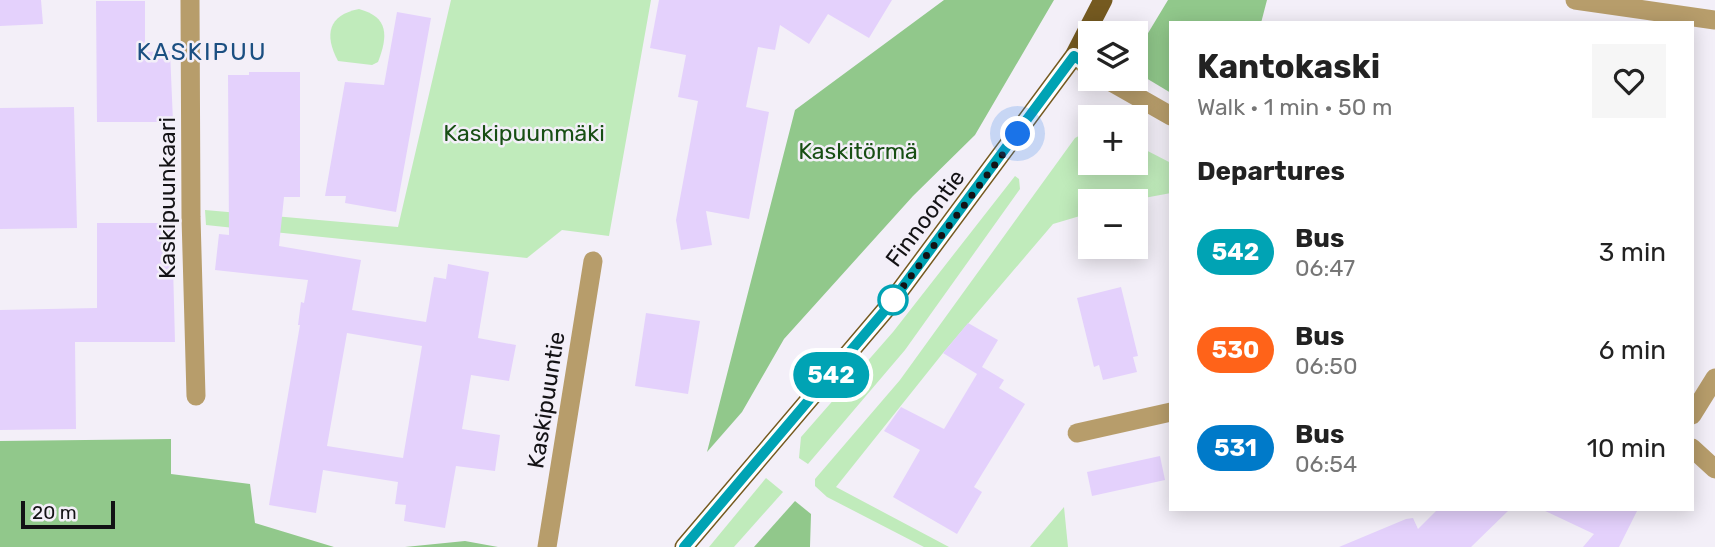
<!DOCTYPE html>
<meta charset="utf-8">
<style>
body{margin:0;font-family:Rubik,sans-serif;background:#f6f6f6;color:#222;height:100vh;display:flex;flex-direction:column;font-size:26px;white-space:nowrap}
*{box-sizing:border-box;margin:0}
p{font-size:23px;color:#767676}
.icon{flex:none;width:38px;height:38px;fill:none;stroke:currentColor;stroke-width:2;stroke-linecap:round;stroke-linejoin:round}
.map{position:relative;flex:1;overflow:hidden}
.drawer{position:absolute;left:1169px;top:21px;width:525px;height:490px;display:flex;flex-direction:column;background:#fff;border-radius:0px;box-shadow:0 4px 18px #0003}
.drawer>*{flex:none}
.badge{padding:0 14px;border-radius:23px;font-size:24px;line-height:46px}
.fabs{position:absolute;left:1078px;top:21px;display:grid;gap:14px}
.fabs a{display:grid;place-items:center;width:70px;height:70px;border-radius:0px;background:#fff;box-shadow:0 4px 18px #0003;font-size:35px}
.scale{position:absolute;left:21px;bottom:18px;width:94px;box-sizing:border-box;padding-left:7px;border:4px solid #131215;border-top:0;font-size:19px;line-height:24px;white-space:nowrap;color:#131215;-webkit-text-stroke:5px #f3eff8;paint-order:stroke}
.you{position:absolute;width:35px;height:35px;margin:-18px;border:5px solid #fff;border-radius:50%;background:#1a73e8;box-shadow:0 0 0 10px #1a73e833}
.map>.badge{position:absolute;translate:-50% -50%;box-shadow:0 0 0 4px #fff}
h2{padding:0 28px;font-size:26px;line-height:63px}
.round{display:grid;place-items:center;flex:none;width:74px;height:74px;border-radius:0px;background:#f6f6f6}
.headline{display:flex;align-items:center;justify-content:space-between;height:119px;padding:0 28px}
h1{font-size:33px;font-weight:700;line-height:52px}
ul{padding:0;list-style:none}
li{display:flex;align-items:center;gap:21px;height:98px;padding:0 28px}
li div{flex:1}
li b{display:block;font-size:26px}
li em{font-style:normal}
li .badge{min-width:77px;font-weight:700;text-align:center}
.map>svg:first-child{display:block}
</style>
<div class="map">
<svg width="1715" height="547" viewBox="0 0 1715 547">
<rect width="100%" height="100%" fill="#f3eff8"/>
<g fill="#c0ebbb">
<path d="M451,0H651L609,236L562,230L527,258L206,225L205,210L398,227Z"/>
<path d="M359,9C389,17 388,36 378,62L372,65L338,61C324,35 328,15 359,9Z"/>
<path d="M1090,130V163H1136V145L1171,163V193L1128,201H1090V213L1053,224L943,353L836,487L949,547H924L827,497L815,486V479L900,380L1075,138Z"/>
<path d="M1015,176L1019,179L1020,189L905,350L808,464L799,458L801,437L893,332Z"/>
<path d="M766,478L783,492L734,547H709Z"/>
<path d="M1064,507L1068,547H1030Z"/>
</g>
<g fill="#91c88b">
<path d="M944,0H1054L975,135L913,196L784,339L742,412L707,452L795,110Z"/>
<path d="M1168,0H1267L1261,23H1171V93L1136,72V53Z"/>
<path d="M171,439V474L250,484L255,523L334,547H0V441Z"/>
<path d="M795,501L811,514L810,547H754Z"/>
<path d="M465,541L498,547H405Z"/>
</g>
<g fill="#e4d1fc" fill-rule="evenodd">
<path d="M0,0H41L43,24L0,26Z"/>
<path d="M659,0H892L869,38L828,14L809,44L780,25L775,50L758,47L746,107L769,112L749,219L706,211L712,245L681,250L676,220L698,101L678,97L686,55L650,48Z"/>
<path d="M96,1H145V52L170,51L173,122H97Z"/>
<path d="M397,12L431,18L396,212L345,203L346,196H325L345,82L384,85Z"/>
<path d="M249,72H300V197H284L279,246L361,260L352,310L426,322L434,277L446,279L448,264L489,272L478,338L516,345L509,381L471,375L462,429L500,435L495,471L456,466L445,528L404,521L406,505L395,504L398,482L323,470L316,513L269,505L300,325H298L301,302L304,303L308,280L215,270L219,234L229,235L228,75H249ZM347,333L422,346L403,458L327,446Z"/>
<path d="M74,107L77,228L0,229V108Z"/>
<path d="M97,223H170L172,226L175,342H75L76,429L0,430V310L97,308Z"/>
<path d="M1121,287L1138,356L1133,357L1137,372L1103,380L1099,365L1094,367L1077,298Z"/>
<path d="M646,313L700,321L688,394L635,386Z"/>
<path d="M968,323L998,340L982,367L1004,380L999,388L1025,404L974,487L982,492L957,534L893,497L920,450L884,431L901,407L944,429L977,374L943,353Z"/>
<path d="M1160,456L1165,480L1092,496L1087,472Z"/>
<path d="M1438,509H1510L1471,547H1339L1406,519L1413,518L1418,529Z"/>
<path d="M1541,509H1638L1619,547H1583L1594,534Z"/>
</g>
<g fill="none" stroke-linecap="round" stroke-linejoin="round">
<g stroke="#b79d6b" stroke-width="19">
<path d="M190,0L191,217L196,396"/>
<path d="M1575,0L1715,20"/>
<path d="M1074,56L1090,68"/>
<path d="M1106,79L1171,116"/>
<path d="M1692,415L1715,378"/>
<path d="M1077,433L1171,412"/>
<path d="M1692,448L1715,469"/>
<path d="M547,547L593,261"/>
</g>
<path stroke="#755a20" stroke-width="19" d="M684,547L887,308L1074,56L1103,0"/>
</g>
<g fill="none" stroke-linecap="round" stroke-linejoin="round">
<g stroke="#fff" stroke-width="16">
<path id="line" d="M684,547L887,308L1074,56L1090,67"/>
</g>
<use href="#line" stroke="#00a3b4" stroke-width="10"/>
<path stroke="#131215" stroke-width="7" stroke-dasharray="0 12.6" d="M893,300L887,308L1018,134"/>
</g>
<circle fill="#fff" stroke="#00a3b4" stroke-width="3.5" cx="893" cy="300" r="14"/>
<g text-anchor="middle" stroke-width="5" stroke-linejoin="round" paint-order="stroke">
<g font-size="23" fill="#184f14" stroke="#f3eff8">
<text x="524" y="141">Kaskipuunmäki</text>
<text x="858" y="159">Kaskitörmä</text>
</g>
<g font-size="23" fill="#131215" stroke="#f3eff8">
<text transform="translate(167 198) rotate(-90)" y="8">Kaskipuunkaari</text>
<text transform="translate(925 218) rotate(-53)" y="8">Finnoontie</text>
<text transform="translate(546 400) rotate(-81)" y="8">Kaskipuuntie</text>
</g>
<g font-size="24" letter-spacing="2" fill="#1b4f81" stroke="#f3eff8">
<text x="202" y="60">KASKIPUU</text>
</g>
</g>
</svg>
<div class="fabs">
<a><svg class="icon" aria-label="layers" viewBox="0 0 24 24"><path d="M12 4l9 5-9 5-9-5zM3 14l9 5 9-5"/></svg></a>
<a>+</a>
<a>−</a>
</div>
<div class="scale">20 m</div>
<div class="you" style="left:1018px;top:134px"></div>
<b class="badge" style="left:831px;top:375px;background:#00a3b4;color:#fff">542</b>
<section class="drawer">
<div class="headline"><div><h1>Kantokaski</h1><p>Walk · 1 min · 50 m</p></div><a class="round"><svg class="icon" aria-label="heart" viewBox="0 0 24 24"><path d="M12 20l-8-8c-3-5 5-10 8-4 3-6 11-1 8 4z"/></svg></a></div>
<h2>Departures</h2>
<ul>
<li><span class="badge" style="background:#00a3b4;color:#fff">542</span><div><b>Bus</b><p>06:47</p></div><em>3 min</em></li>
<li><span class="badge" style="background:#ff6319;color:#fff">530</span><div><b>Bus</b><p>06:50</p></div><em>6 min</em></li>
<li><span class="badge" style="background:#007ac9;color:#fff">531</span><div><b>Bus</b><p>06:54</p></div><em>10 min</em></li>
</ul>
</section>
</div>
